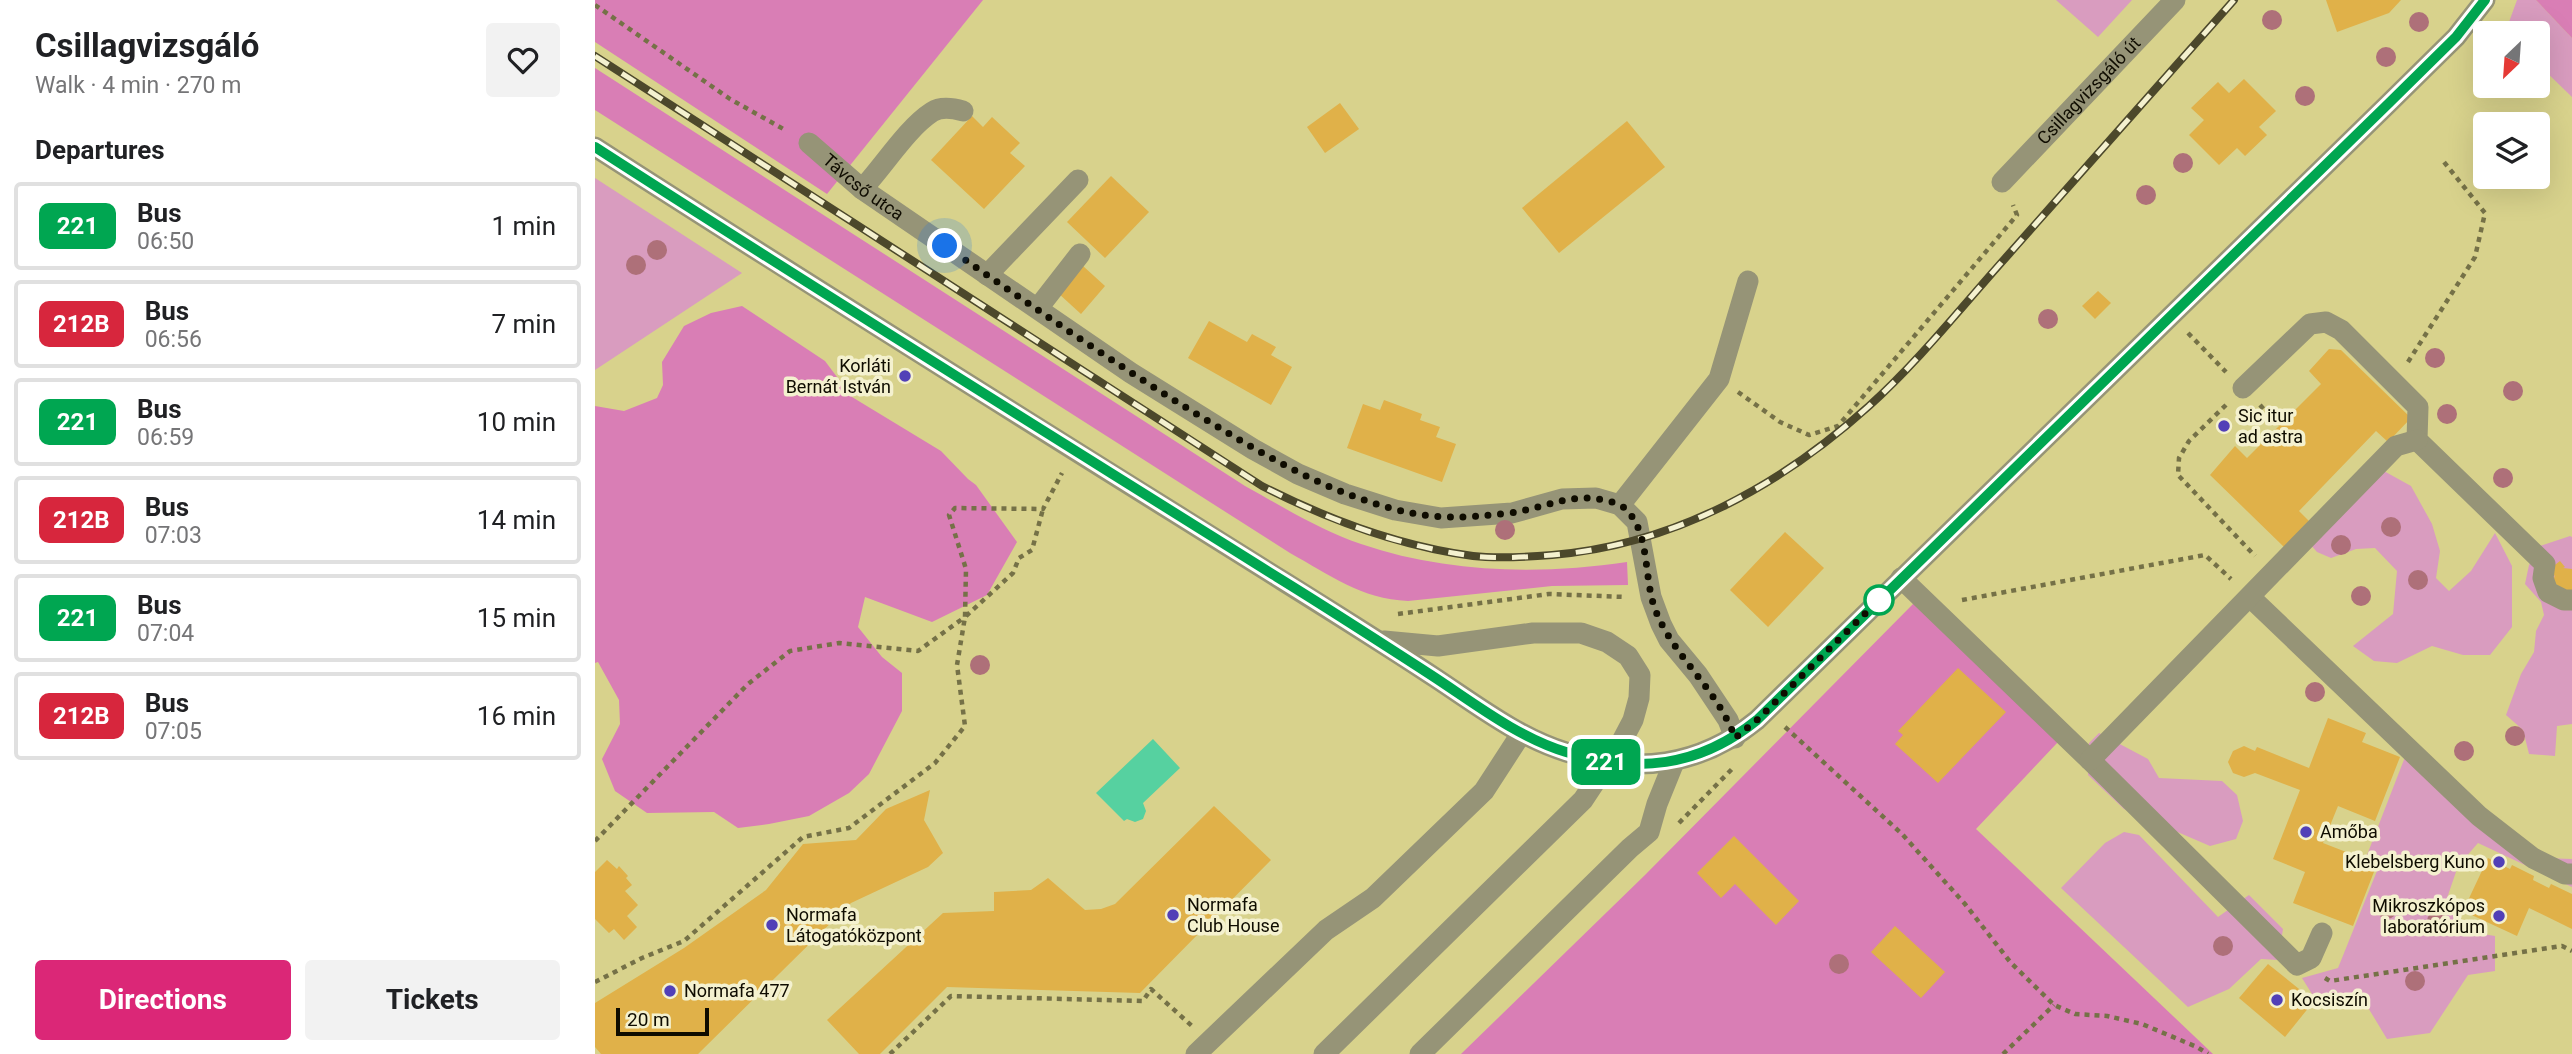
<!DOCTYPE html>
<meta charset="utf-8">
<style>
body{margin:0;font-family:Roboto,sans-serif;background:#f2f2f2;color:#202124;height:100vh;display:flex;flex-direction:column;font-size:26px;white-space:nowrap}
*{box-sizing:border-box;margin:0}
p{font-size:23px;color:#757577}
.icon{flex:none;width:38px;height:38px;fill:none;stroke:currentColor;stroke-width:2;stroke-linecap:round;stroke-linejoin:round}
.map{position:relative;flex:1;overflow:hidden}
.drawer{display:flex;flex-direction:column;background:#fff;width:595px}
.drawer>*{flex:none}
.badge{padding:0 14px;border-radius:10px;font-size:24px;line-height:46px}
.needle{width:46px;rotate:205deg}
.fabs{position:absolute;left:1878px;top:21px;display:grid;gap:14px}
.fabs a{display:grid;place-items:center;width:77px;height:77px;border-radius:7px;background:#fff;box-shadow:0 7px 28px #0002;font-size:35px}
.scale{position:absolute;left:21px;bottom:18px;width:93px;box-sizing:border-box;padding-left:7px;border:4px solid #0f0c00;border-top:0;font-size:19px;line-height:24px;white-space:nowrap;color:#0f0c00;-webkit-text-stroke:5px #f4f1cf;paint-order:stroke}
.you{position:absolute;width:35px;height:35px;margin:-18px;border:5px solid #fff;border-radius:50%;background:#1a73e8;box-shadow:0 0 0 10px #1a73e833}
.map>.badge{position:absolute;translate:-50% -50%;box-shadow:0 0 0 4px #fff}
h2{padding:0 35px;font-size:26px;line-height:63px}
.round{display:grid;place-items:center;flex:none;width:74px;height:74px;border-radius:7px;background:#f2f2f2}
.overview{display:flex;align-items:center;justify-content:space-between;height:119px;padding:0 35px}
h1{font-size:33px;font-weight:700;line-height:52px}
.primary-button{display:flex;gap:14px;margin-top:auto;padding:14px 35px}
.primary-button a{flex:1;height:80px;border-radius:7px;background:#db2777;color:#fff;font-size:28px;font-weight:700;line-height:80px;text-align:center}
.primary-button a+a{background:#f2f2f2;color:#202124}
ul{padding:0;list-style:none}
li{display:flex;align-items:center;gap:21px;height:88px;margin:0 14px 10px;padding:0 21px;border:4px solid #e0e0e0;border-radius:7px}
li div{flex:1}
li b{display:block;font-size:26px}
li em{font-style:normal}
li .badge{min-width:77px;font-weight:700;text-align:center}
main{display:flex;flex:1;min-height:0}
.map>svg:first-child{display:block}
</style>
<main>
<section class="drawer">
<div class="overview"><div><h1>Csillagvizsgáló</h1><p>Walk · 4 min · 270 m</p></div><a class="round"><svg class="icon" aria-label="heart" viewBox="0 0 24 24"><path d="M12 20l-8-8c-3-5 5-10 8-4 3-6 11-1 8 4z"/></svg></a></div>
<h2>Departures</h2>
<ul>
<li><span class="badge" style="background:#00a651;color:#fff">221</span><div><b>Bus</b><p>06:50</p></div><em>1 min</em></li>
<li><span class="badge" style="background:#d7263d;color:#fff">212B</span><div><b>Bus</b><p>06:56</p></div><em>7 min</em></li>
<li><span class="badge" style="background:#00a651;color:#fff">221</span><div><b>Bus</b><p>06:59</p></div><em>10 min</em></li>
<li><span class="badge" style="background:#d7263d;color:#fff">212B</span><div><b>Bus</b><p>07:03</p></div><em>14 min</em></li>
<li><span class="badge" style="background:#00a651;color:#fff">221</span><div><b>Bus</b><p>07:04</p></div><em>15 min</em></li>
<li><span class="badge" style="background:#d7263d;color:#fff">212B</span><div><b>Bus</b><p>07:05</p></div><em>16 min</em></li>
</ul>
<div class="primary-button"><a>Directions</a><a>Tickets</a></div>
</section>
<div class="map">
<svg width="1977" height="1054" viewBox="0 0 1977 1054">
<rect width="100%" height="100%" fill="#d8d28c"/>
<g fill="#d99cbf">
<path d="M1461,0H1537L1503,37Z"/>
<path d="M1922,0H1941L1977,38V97L1943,64L1942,33H1910Z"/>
<path d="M0,178L147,273L0,370Z"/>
<path d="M1787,470L1816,486L1837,524L1845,551L1841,578L1854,591L1876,571L1900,533L1917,566V627L1895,655H1868L1837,646L1802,663L1779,661L1758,646L1798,614L1802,571L1780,548L1761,549L1736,558L1722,552L1715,544Z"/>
<path d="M1975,536L1977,537V724L1962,726L1960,756L1934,754L1928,730L1911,715L1926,674L1939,652L1941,631L1949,615L1946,602L1930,584L1934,565L1945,546Z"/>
<path d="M1504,733L1553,759L1564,778L1627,781L1642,795L1648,821L1641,839L1615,846L1529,809L1493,775L1494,743Z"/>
<path d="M1817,739L1894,819L1949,858L1977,859V887L1883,843L1863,866L1850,904L1869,931L1900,936V971L1873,975L1835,1033L1792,1039L1766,996L1742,994L1722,1002L1707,978L1743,968L1786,861L1772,855Z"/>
<path d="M1529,832L1544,835L1623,917L1654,895L1688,929L1683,960L1666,959L1634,989L1593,1007L1466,888L1510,843Z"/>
</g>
<g fill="#d97eb5">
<path d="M0,0H388L232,194L0,42Z"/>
<path d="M1941,0H1977V38Z"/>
<path d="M0,68L650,486C688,507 725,530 766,544C851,573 944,575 1032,562L1033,585L957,586L813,601C766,599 735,575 695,553L0,110Z"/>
<path d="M147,306L230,361L257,397L346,451L373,479L381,485L422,542L392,595L337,622L270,597L263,627L287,657L307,673V711L274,774L254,793L214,816L174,824L143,828L119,812L52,813L20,791L7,759L25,724L24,700L3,662L0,663V406L29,411L62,398L68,385L67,362L89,326L116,313Z"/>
<path d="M1319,603L1463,742L1381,829L1618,1054H866L1050,875Z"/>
</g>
<path fill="#56d1a0" d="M558,739L585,768L548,803L551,811L548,819L540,822L532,819L529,821L501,793Z"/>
<g fill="#e0b149">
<path d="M1731,0H1806L1794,13L1742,32Z"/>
<path d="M1649,79L1681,111L1664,127L1672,135L1650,156L1642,148L1624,165L1594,135L1609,120L1596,108L1623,82L1634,93Z"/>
<path d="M745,103L764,129L730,153L712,127Z"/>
<path d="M377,116L388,127L397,117L425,143L415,153L430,166L389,209L336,160Z"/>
<path d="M1032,121L1070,167L964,253L927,208Z"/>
<path d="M516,176L554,212L510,258L472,222Z"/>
<path d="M488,266L510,286L486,314L463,293Z"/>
<path d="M1503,291L1516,303L1500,319L1487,306Z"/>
<path d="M614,321L652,342L657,334L681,347L676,355L697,367L676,405L593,358Z"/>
<path d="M1734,349L1746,350L1816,418L1793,442L1781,431L1704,511L1714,521L1689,547L1615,475L1640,446L1652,458L1726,384L1714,371Z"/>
<path d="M789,400L827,414L825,420L845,427L841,437L861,444L847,482L752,448L768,404L785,410Z"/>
<path d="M1190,532L1229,568L1173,627L1135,590Z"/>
<path d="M1965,561L1970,567L1968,568L1977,569V596H1971L1958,581L1960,575L1958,577L1952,571Z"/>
<path d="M1363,668L1411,712L1343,783L1300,744L1308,735L1303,731Z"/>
<path d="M1733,718L1771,733L1767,742L1805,757L1780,821L1743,806L1728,843L1782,864L1758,926L1698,903L1710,872L1678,859L1705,790L1660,773L1649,777L1638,773L1633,762L1638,751L1649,746L1660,751L1662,747L1714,768Z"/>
<path d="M335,790L329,820L348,853L333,867L256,903L103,1054H6L0,1047V1003L89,948L171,890L208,844L261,840L291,809Z"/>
<path d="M619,806L676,860L545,993L352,987L285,1054H264L232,1020L348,913L399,911V892L436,890L453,878L490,910L506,909L520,904Z"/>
<path d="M1139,836L1204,901L1181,925L1140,884L1126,898L1102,873Z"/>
<path d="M1893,858L1915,869L1917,865L1939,876L1938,880L1954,888L1956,884L1977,894V929L1934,908L1922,936L1868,911Z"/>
<path d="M12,860L22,869L24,866L33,876L31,878L37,885L30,891L43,905L32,916L42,927L29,940L19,929L14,933L0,919V872Z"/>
<path d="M1300,926L1350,972L1326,998L1276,952Z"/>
<path d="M1673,964L1719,1001L1690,1037L1644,998Z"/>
</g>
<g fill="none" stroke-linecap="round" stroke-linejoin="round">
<g stroke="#757147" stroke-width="4.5" stroke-dasharray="5 5" stroke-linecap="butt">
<path d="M0,5L135,99L192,131"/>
<path d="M1593,333L1631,372"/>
<path d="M1813,362L1880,257L1890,213L1849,162"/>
<path d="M1143,392L1185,422L1214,435L1243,426L1422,215L1418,205"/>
<path d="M1631,405L1594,441L1584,458L1583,475L1660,556"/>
<path d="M1665,405L1674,415"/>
<path d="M1367,600L1610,555L1636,579"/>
<path d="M803,614L954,594L1031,597"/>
<path d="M1190,727L1307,834L1370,904L1416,963L1459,1005L1480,1014L1512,1016L1547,1024L1602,1047L1613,1054"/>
<path d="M1084,823L1137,769"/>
<path d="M0,841L153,684L195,651L244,643L323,651L370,617L371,569L354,515L360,508L448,509L467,473"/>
<path d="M1730,978L1735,981L1967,946L1977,951"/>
<path d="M0,982L47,958L89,941L208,837L254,828L340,763L370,726L362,665L370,617L418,573L424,558L437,550L448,509"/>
<path d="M295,1054L356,996L548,1001L556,989L597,1026"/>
<path d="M1408,1054L1459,1005"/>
</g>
<g stroke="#969477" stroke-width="21">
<path id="s1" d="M214,143L267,189L536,373L658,449L703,474L750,494L800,510L846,518L917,513L967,499L1001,498L1025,505L1042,522L1056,597L1066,624L1074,640L1103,675L1133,720L1140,738"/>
<path d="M0,147C228,294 458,437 688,581C739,613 791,645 842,679C883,706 923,737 971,752C1041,774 1104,767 1162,720L1793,104L1861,37L1890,0"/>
<path id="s2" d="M1407,182L1580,0"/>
<path d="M267,189C288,167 312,128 337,112C346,106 358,108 368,111"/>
<path d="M392,275L483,180"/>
<path d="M443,308L485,254"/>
<path d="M1648,388L1715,324L1731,322L1746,330L1823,407L1822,440L1950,564L1948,578L1953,592L1969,600H1977"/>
<path d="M1025,505L1124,379L1153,281"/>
<path d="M1306,578L1495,760L1702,965L1716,958L1727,933"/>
<path d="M1655,597L1884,816L1938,858L1970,874H1977"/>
<path d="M1495,760L1801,446L1822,440"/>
<path d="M601,1054L731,930L778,898L889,791L926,734"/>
<path d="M729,1054L988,800L1027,741L1038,720L1044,698L1045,675L1033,656L1012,642L986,633H938L843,646L789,641"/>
<path d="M825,1054L1035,848L1054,832L1062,804L1079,762"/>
</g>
<g stroke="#4c482b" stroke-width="8">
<path id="rail" d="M0,56L667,486C734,520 803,546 878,556C904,559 932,557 957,555C1078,545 1185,486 1274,406C1325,360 1368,305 1414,254C1489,169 1564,85 1639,0"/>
</g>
<use href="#rail" stroke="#f4f1cf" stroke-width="5" stroke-dasharray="16" stroke-linecap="butt"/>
</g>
<g fill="#ae7079">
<circle cx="1677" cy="20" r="10"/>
<circle cx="1824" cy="22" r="10"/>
<circle cx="1791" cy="57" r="10"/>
<circle cx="1710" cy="96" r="10"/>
<circle cx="1588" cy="163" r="10"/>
<circle cx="1551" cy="195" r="10"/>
<circle cx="62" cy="250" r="10"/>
<circle cx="41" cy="265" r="10"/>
<circle cx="1453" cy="319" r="10"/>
<circle cx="1840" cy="358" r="10"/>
<circle cx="1918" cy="391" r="10"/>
<circle cx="1852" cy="414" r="10"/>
<circle cx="1908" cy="478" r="10"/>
<circle cx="1796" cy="527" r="10"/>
<circle cx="910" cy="530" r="10"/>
<circle cx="1746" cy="545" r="10"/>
<circle cx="1823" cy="580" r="10"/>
<circle cx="1766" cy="596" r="10"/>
<circle cx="385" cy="665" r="10"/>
<circle cx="1720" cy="692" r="10"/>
<circle cx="1920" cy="736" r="10"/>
<circle cx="1869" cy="751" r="10"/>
<circle cx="1792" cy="909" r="10"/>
<circle cx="1842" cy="921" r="10"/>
<circle cx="1628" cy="946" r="10"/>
<circle cx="1244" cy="964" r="10"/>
<circle cx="1820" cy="981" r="10"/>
</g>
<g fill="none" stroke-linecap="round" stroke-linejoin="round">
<g stroke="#fff" stroke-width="16">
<path id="line" d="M0,147C226,293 454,434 682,577C734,609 785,642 836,675C879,703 922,737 971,752C1041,774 1104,767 1162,720L1793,104L1861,37L1890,0"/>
</g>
<use href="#line" stroke="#00a651" stroke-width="10"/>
<path stroke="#0f0c00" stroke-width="7" stroke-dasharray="0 12.6" d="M350,246C433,303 515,361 600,413C664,452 726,490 799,509C839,520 873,518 914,513C949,509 976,491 1012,501C1017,502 1023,503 1027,506C1056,528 1048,577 1060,609C1078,657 1123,689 1140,738L1162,720L1289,595L1284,600"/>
</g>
<g fill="#5240b7" stroke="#f4f1cf" stroke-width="2.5">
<circle cx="310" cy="376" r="7"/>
<circle cx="1629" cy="426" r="7"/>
<circle cx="1711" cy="832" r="7"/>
<circle cx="1904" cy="862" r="7"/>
<circle cx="578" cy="915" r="7"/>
<circle cx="1904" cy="916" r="7"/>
<circle cx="177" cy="925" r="7"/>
<circle cx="75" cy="991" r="7"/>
<circle cx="1682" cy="1000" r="7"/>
</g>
<circle fill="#fff" stroke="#00a651" stroke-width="3.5" cx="1284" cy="600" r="14"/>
<g text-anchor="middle" stroke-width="7" stroke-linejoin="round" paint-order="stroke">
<g font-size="18" fill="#0f0c00" stroke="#f4f1cf">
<text dy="6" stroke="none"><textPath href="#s2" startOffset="126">Csillagvizsgáló út</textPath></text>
<text dy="6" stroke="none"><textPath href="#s1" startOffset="70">Távcső utca</textPath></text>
</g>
<g font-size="18" fill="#0f0c00" stroke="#f4f1cf" text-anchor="start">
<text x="296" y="372" text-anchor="end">Korláti<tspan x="296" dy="21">Bernát István</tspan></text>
<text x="1643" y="422">Sic itur<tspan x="1643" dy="21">ad astra</tspan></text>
<text x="1725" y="838">Amőba</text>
<text x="1890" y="868" text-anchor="end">Klebelsberg Kuno</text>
<text x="592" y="911">Normafa<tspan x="592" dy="21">Club House</tspan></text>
<text x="1890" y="912" text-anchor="end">Mikroszkópos<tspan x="1890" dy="21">laboratórium</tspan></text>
<text x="191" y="921">Normafa<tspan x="191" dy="21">Látogatóközpont</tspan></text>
<text x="89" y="997">Normafa 477</text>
<text x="1696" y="1006">Kocsiszín</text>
</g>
</g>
</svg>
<div class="fabs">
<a><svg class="needle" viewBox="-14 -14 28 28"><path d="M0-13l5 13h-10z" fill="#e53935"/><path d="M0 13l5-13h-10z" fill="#757577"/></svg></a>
<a><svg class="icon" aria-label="layers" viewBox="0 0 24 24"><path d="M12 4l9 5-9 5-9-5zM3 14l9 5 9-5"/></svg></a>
</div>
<div class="scale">20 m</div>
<div class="you" style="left:350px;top:246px"></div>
<b class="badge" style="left:1011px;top:762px;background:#00a651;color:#fff">221</b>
</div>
</main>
